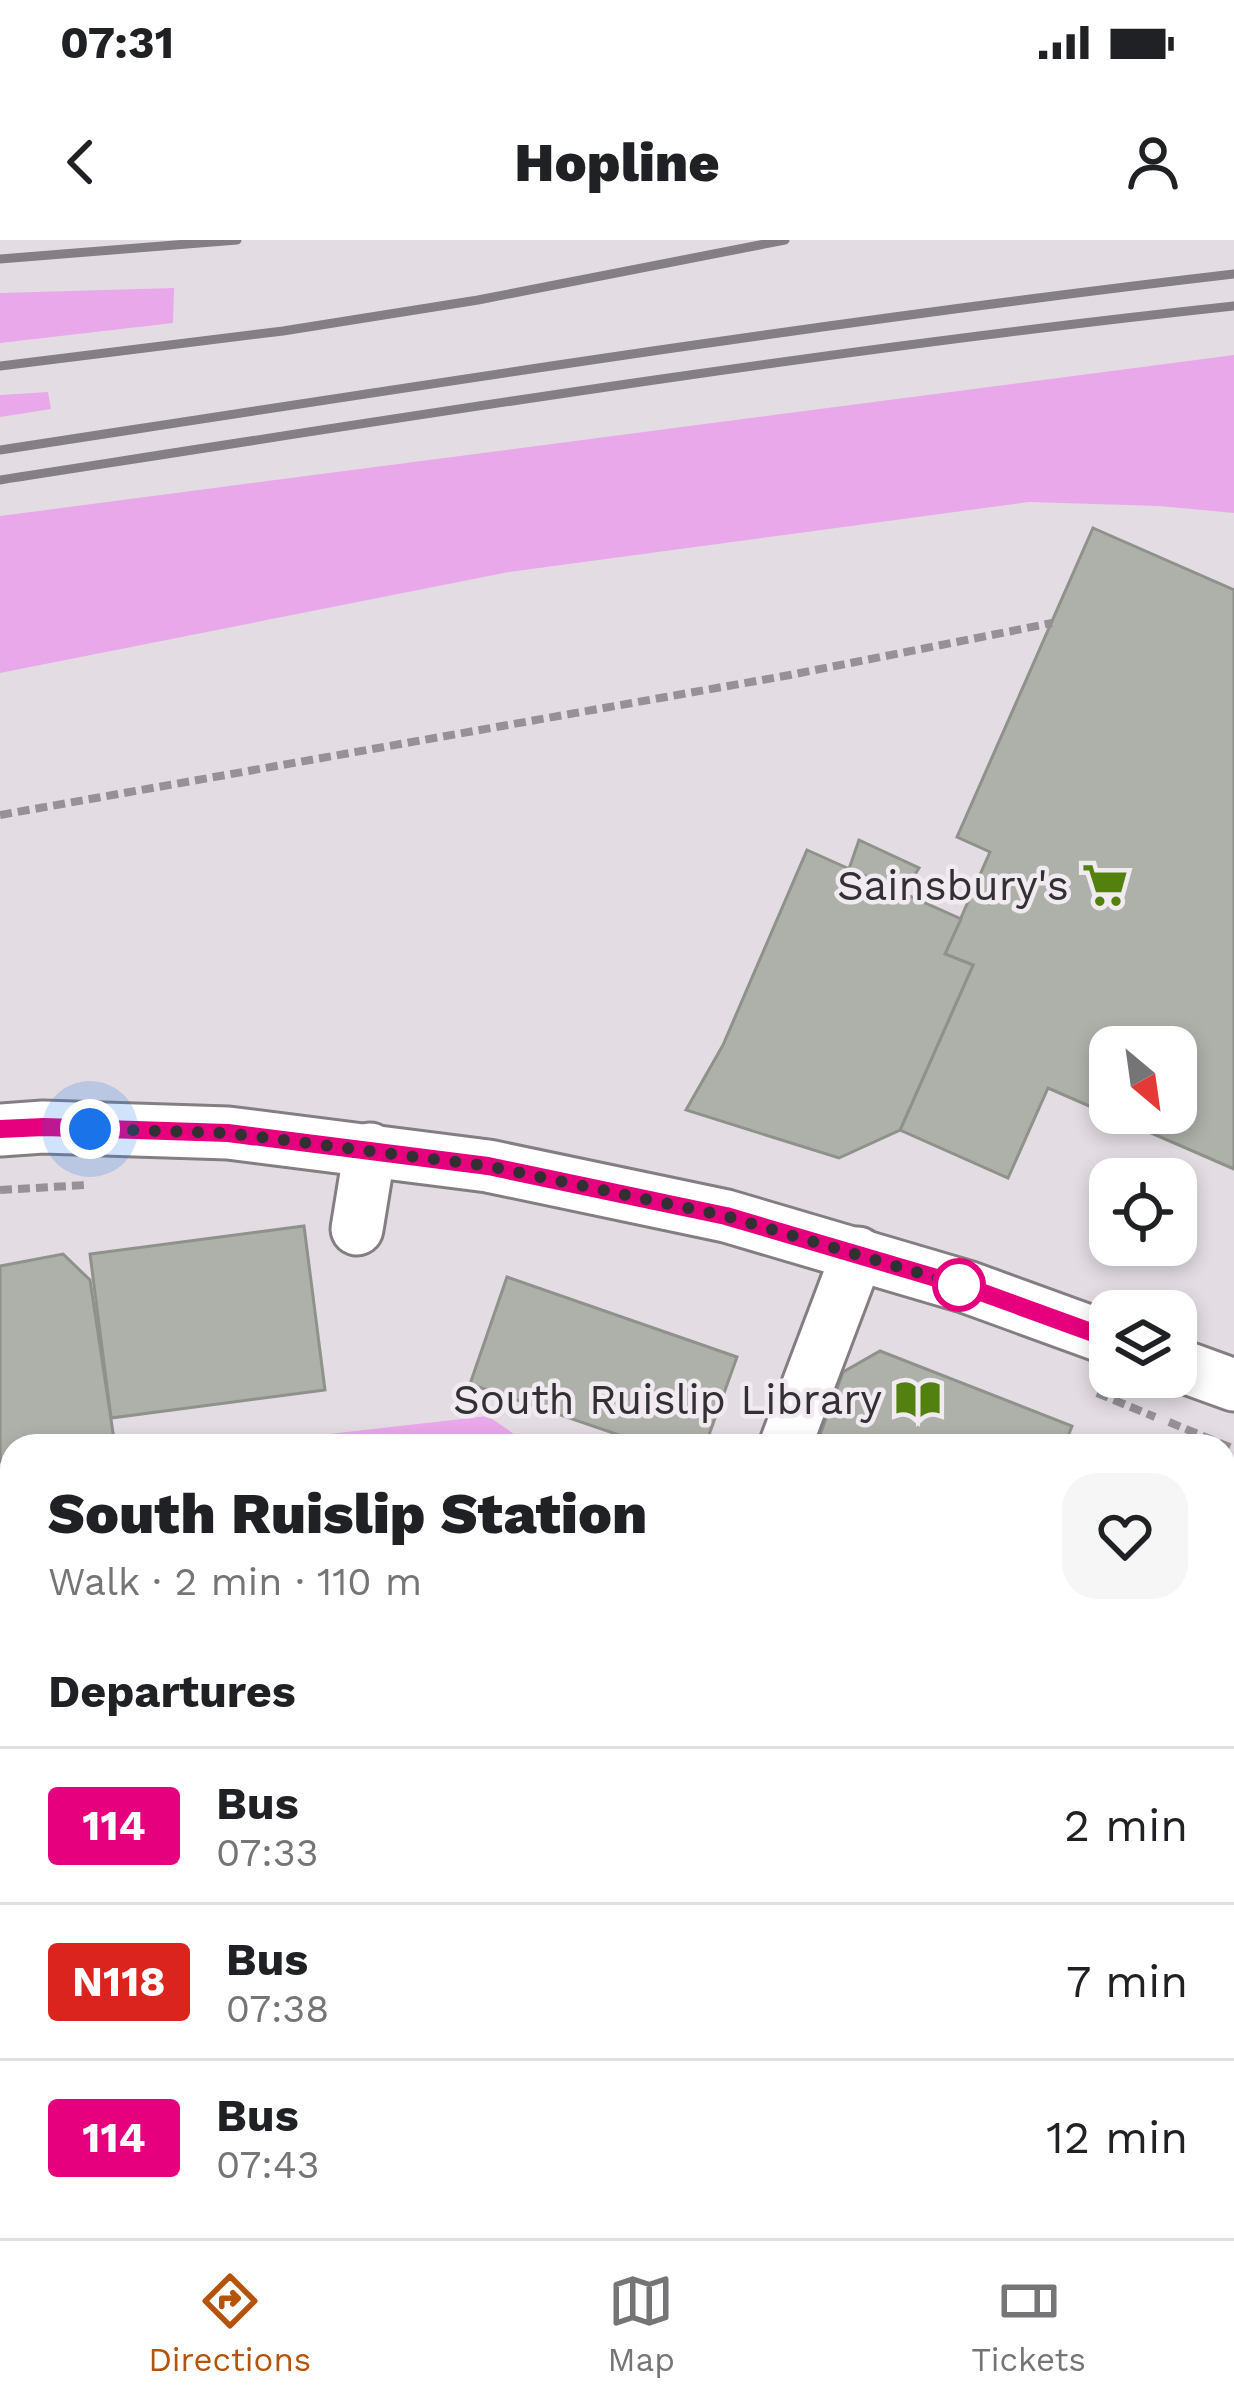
<!DOCTYPE html>
<meta charset="utf-8">
<style>
body{margin:0;font-family:"Work Sans",sans-serif;background:#f6f6f6;color:#202124;height:100vh;display:flex;flex-direction:column;font-size:45px;white-space:nowrap}
*{box-sizing:border-box;margin:0}
p{font-size:39px;color:#757577}
.icon{flex:none;width:66px;height:66px;fill:none;stroke:currentColor;stroke-width:2;stroke-linecap:round;stroke-linejoin:round}
.map{position:relative;flex:1;overflow:hidden}
.drawer{position:absolute;left:0px;top:1194px;width:1236px;height:804px;display:flex;flex-direction:column;background:#fff;border-radius:36px 36px 0 0;box-shadow:0 6px 18px #0003}
.drawer>*{flex:none}
.badge{padding:0 24px;border-radius:9px;font-size:42px;line-height:78px}
.needle{width:78px;rotate:151deg}
.controls{position:absolute;left:1089px;top:786px;display:grid;gap:24px}
.controls a{display:grid;place-items:center;width:108px;height:108px;border-radius:24px;background:#fff;box-shadow:0 6px 18px #0003;font-size:60px}
.you{position:absolute;width:60px;height:60px;margin:-30px;border:9px solid #fff;border-radius:50%;background:#1a73e8;box-shadow:0 0 0 18px #1a73e833}
.map>.badge{position:absolute;translate:-50% -50%;box-shadow:0 0 0 6px #fff}
h2{padding:0 48px;font-size:45px;line-height:108px}
.round{display:grid;place-items:center;flex:none;width:126px;height:126px;border-radius:36px;background:#f6f6f6}
.head{display:flex;align-items:center;justify-content:space-between;height:204px;padding:0 48px}
h1{font-size:57px;font-weight:800;line-height:90px}
ul{padding:0;list-style:none}
li{display:flex;align-items:center;gap:36px;height:156px;padding:0 48px;border-top:3px solid #e0e0e0}
li div{flex:1}
li b{display:block;font-size:45px}
li em{font-style:normal}
li .badge{min-width:132px;font-weight:700;text-align:center}
.status{display:flex;justify-content:space-between;align-items:center;height:84px;padding:0 60px;background:#fff;direction:ltr}
.status svg{height:33px;fill:currentColor}
header{display:flex;justify-content:space-between;align-items:center;height:156px;padding:0 48px;background:#fff;font-size:54px;font-weight:800}
.menu{display:flex;justify-content:space-around;align-items:center;height:168px;border-top:3px solid #e0e0e0;background:#fff;font-size:33px;color:#757577}
.menu a{display:grid;justify-items:center;gap:6px}
.menu .on{color:#b45309}
.map>svg:first-child{display:block}
</style>
<div class="status"><b>07:31</b><svg viewBox="0 0 49 12"><path d="M0 12V9h3v3zM5 12V6h3v6zM10 12V3h3v9zM15 12V0h3v12zM26 1h20v11H26zM47 4h2v5h-2z"/></svg></div>
<header><svg class="icon" aria-label="back" viewBox="0 0 24 24"><path d="M15 5l-7 7 7 7"/></svg>Hopline<svg class="icon" aria-label="person" viewBox="0 0 24 24"><circle cx="12" cy="8" r="4"/><path d="M4 21q1-7 8-7t8 7"/></svg></header>
<div class="map">
<svg width="1234" height="1998" viewBox="0 0 1234 1998">
<rect width="100%" height="100%" fill="#e3dde3"/>
<g fill="#e9a8e9">
<path d="M174,48L173,83L0,103V53Z"/>
<path d="M1234,115V273L1159,266L1029,262L509,332L0,433V276Z"/>
<path d="M48,152L51,169L0,177V155Z"/>
<path d="M488,1176L531,1206H222Z"/>
<path d="M12,1229V1986H754L766,1998H0V1231Z"/>
</g>
<g fill="#adb1a9" stroke="#8e928b" stroke-width="3" fill-rule="evenodd">
<path d="M1093,288L1234,350V929L1048,848L1008,938L900,890L973,725L945,714L990,612L957,597ZM1110,807H1176V873H1110Z"/>
<path d="M859,600L919,628L904,652L849,629Z"/>
<path d="M807,610L961,679L945,714L973,725L900,890L839,918L686,870L723,805Z"/>
<path d="M304,986L325,1150L111,1178L90,1014Z"/>
<path d="M63,1014L90,1040L115,1206H12V1220L0,1222V1026Z"/>
<path d="M507,1037L737,1117L705,1206H651L470,1144Z"/>
<path d="M880,1111L1072,1186L1064,1206H816L843,1132Z"/>
<path d="M1234,1315V1368L1224,1349V1320Z"/>
<path d="M1146,1987L1185,1998H1142Z"/>
</g>
<g fill="none" stroke-linecap="round" stroke-linejoin="round">
<g stroke="#847e83" stroke-width="57">
<g id="minor">
<path d="M0,890L43,887L228,893L488,926L726,976L967,1047L1110,1099"/>
<path d="M357,989L370,909"/>
<path d="M1176,1124L1234,1145"/>
<path d="M785,1206L858,1013"/>
</g>
</g>
<g stroke="#959195" stroke-width="8" stroke-dasharray="12 6" stroke-linecap="butt">
<path d="M0,575L790,435L1052,383"/>
<path d="M0,950L86,945"/>
<path d="M1097,1153L1155,1177"/>
<path d="M1169,1182L1234,1209"/>
</g>
<use href="#minor" stroke="#fff" stroke-width="51"/>
<g stroke="#847f84" stroke-width="9">
<path d="M0,19L237,0"/>
<path d="M0,126L283,91L478,60L785,0"/>
<path d="M0,210C411,147 821,82 1234,34"/>
<path d="M0,240C411,176 821,110 1234,66"/>
</g>
</g>
<g fill="none" stroke-linecap="round" stroke-linejoin="round">
<g stroke="#fff" stroke-width="27">
<path id="line" d="M0,889L44,887L228,893L488,926L726,976L967,1047L1110,1099"/>
</g>
<use href="#line" stroke="#e6007e" stroke-width="18"/>
<path stroke="#333033" stroke-width="12" stroke-dasharray="0 21.6" d="M90,889L228,893L488,926L726,976L967,1047L959,1045"/>
</g>
<defs>
<g id="supermarket-bare" transform="scale(3.6)"><path d="M-6-5.5h2.5l.6 2H6L4.5 2H-2.5L-4.4-4H-6ZM-1.5 3.2a1.3 1.3 0 1 0 .1 0ZM3 3.2a1.3 1.3 0 1 0 .1 0Z" fill="#528110" stroke="#f1eaf0" stroke-width="2.5" paint-order="stroke"/></g>
<g id="library-bare" transform="scale(3.6)"><path d="M-6-4Q-3-5.5-.7-3.5V5Q-3 3-6 4ZM6-4Q3-5.5 .7-3.5V5Q3 3 6 4Z" fill="#528110" stroke="#f1eaf0" stroke-width="2.5" paint-order="stroke"/></g>
</defs>
<g fill-rule="evenodd">
<use href="#supermarket-bare" x="1105" y="645"/>
<use href="#library-bare" x="918" y="1159"/>
</g>
<circle fill="#fff" stroke="#e6007e" stroke-width="6" cx="959" cy="1045" r="24"/>
<g text-anchor="middle" stroke-width="9" stroke-linejoin="round" paint-order="stroke">
<g font-size="42" fill="#333033" stroke="#f1eaf0" text-anchor="end">
<text x="1069" y="660">Sainsbury's</text>
<text x="882" y="1174">South Ruislip Library</text>
</g>
</g>
</svg>
<div class="controls">
<a><svg class="needle" viewBox="-14 -14 28 28"><path d="M0-13l5 13h-10z" fill="#e53935"/><path d="M0 13l5-13h-10z" fill="#757577"/></svg></a>
<a><svg class="icon" aria-label="locate" viewBox="0 0 24 24"><circle cx="12" cy="12" r="6"/><path d="M12 2v4M12 18v4M2 12h4M18 12h4"/></svg></a>
<a><svg class="icon" aria-label="layers" viewBox="0 0 24 24"><path d="M12 4l9 5-9 5-9-5zM3 14l9 5 9-5"/></svg></a>
</div>
<div class="you" style="left:90px;top:889px"></div>
<section class="drawer">
<div class="head"><div><h1>South Ruislip Station</h1><p>Walk · 2 min · 110 m</p></div><a class="round"><svg class="icon" aria-label="heart" viewBox="0 0 24 24"><path d="M12 20l-8-8c-3-5 5-10 8-4 3-6 11-1 8 4z"/></svg></a></div>
<h2>Departures</h2>
<ul>
<li><span class="badge" style="background:#e6007e;color:#fff">114</span><div><b>Bus</b><p>07:33</p></div><em>2 min</em></li>
<li><span class="badge" style="background:#dc241f;color:#fff">N118</span><div><b>Bus</b><p>07:38</p></div><em>7 min</em></li>
<li><span class="badge" style="background:#e6007e;color:#fff">114</span><div><b>Bus</b><p>07:43</p></div><em>12 min</em></li>
</ul>
</section>
</div>
<nav class="menu">
<a class="on"><svg class="icon" aria-label="directions" viewBox="0 0 24 24"><path d="M12 3l9 9-9 9-9-9zM9 14v-3h6M13 9l2 2-2 2"/></svg>Directions</a>
<a><svg class="icon" aria-label="map" viewBox="0 0 24 24"><path d="M3 6l6-2 6 2 6-2v14l-6 2-6-2-6 2zM9 4v14M15 6v14"/></svg>Map</a>
<a><svg class="icon" aria-label="tickets" viewBox="0 0 24 24"><path d="M3 7h18v10H3zM15 7v10"/></svg>Tickets</a>
</nav>
